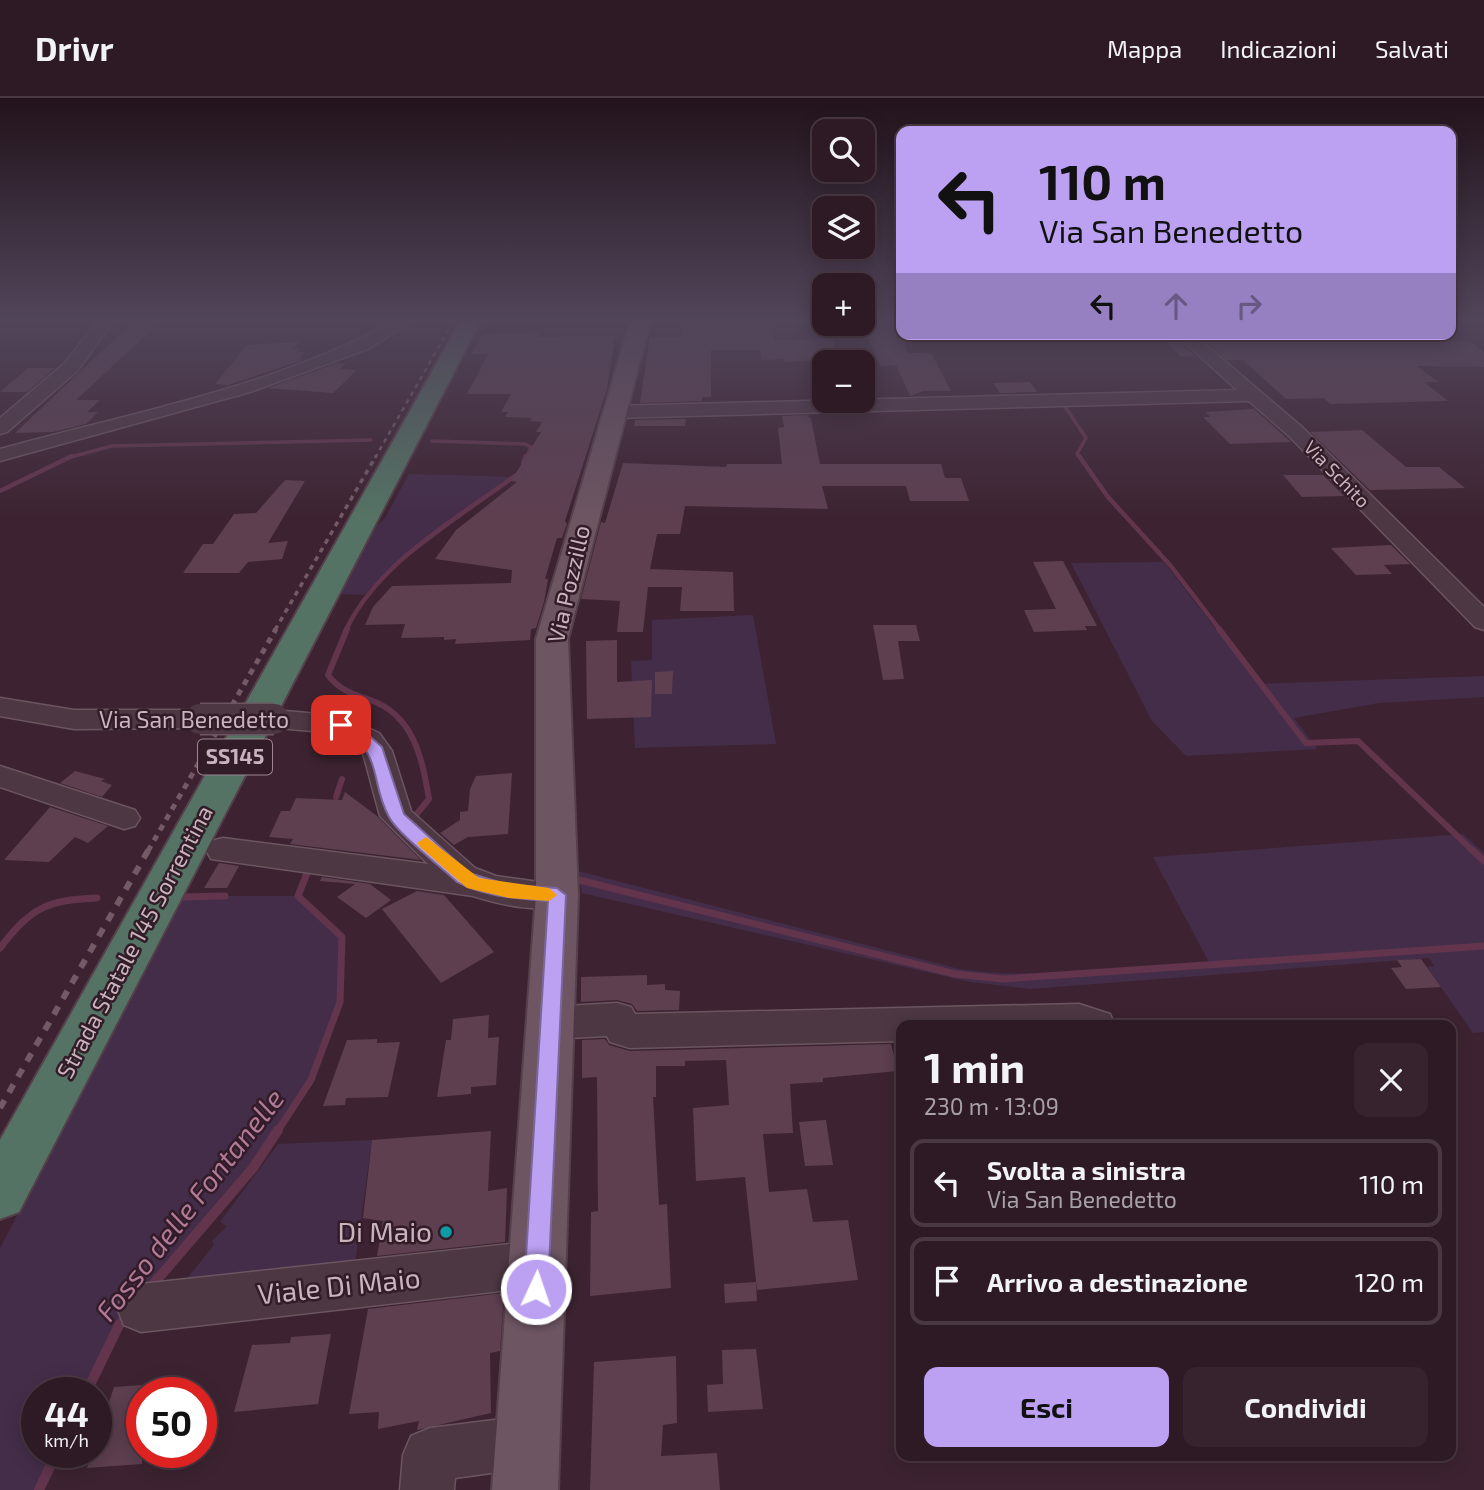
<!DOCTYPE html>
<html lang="it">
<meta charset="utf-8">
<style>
body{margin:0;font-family:"Exo 2",sans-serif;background:#36232d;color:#f1f3f6;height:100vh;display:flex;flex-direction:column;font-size:26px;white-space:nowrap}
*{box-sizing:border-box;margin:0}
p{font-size:23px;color:#a7a1a7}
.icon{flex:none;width:38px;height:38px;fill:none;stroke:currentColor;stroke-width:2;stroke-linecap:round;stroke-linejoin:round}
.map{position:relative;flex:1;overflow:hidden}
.drawer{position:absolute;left:896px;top:922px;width:560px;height:441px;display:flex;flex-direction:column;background:#2e1a25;border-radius:14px;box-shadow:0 4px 18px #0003,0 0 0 2px #493842}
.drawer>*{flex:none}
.guide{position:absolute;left:896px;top:28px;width:560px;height:214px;border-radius:14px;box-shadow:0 4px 18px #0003,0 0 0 2px #493842;background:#bca0f2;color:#111;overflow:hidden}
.buttons{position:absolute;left:812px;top:21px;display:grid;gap:14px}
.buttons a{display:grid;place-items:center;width:63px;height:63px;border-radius:14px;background:#2e1a25;box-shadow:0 4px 18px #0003,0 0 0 2px #493842;font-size:35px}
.speed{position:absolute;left:21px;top:1279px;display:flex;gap:14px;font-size:35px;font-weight:700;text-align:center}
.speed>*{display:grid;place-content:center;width:91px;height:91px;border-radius:50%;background:#2e1a25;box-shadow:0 4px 18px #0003,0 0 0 2px #493842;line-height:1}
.speed small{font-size:18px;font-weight:400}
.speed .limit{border:10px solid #d22;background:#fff;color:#111}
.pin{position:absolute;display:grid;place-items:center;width:60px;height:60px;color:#fff;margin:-30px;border-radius:14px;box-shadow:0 4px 10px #0006}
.me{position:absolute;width:77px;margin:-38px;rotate:3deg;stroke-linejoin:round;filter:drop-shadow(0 0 5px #0008)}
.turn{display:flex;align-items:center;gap:24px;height:147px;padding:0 28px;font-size:32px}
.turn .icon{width:91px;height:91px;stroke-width:2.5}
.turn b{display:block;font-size:49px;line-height:60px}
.lanes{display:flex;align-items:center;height:66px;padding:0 28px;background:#0003;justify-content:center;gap:35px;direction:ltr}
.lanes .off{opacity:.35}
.round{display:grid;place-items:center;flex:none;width:74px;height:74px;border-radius:14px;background:#36232d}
.summary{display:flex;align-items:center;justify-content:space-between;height:119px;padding:0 28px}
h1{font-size:42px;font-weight:700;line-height:52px}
.button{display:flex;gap:14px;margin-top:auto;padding:14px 28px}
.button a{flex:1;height:80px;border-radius:14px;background:#bca0f2;color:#111;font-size:28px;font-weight:700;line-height:80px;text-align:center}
.button a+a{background:#36232d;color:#f1f3f6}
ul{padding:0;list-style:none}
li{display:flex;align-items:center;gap:21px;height:88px;margin:0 14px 10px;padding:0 14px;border:4px solid #493842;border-radius:14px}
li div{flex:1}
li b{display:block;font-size:26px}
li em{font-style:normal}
header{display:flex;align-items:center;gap:42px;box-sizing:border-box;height:98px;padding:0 35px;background:#2e1a25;border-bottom:2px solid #493842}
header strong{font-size:33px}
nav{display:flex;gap:38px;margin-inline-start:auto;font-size:24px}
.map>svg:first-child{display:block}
.green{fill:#442d49}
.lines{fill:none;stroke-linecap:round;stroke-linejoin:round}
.stream-far4{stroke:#62354d;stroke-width:3.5}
.stream-far3{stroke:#62354d;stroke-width:4.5}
.stream-far2{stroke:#62354d;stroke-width:6}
.stream-far1{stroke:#62354d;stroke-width:7}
.stream{stroke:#62354d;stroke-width:10}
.building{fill:#5d3f50}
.minor-casing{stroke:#6b5560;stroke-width:3}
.major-casing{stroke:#56404c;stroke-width:4}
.highway-casing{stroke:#553f4a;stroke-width:4}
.minor{fill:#4d3743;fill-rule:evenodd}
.major{fill:#6d5562;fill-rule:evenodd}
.highway{fill:#547364;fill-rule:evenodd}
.rail-far3{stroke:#745967;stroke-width:2.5;stroke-dasharray:4.5 4.5;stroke-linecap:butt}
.rail-far2{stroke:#745967;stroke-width:3.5;stroke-dasharray:5 5;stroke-linecap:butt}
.rail-far1{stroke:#745967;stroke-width:5;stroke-dasharray:6 6;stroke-linecap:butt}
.rail{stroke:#745967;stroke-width:6;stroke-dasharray:9 9;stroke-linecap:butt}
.minor-bridge-casing{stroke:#6b5560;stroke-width:33;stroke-linecap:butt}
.minor-bridge{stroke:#4d3743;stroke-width:30}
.route{fill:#bca0f2;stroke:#7a689d;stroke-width:2}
.slow{fill:#f59e0b}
.culture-dot{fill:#0f9aa8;stroke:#321c28;stroke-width:2.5}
.labels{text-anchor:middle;stroke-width:5;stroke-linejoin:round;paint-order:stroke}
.far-street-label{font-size:19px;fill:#c9b3bd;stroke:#321c28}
.shield{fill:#321c28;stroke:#9c8690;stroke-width:2}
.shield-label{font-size:21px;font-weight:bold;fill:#c9b3bd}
.street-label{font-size:23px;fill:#c9b3bd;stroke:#321c28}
.near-water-label{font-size:28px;font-style:italic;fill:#b17a98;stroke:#321c28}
.near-poi-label{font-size:28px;fill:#c9b3bd;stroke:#321c28;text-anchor:end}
.near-street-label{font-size:28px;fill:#c9b3bd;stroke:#321c28}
</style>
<header>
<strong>Drivr</strong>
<nav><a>Mappa</a><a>Indicazioni</a><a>Salvati</a></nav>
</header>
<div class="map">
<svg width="1484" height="1392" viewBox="0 0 1484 1392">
<rect width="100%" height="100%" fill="#3d2331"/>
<g class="green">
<polygon points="409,376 515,379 382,478 364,497 339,496 367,437 385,420"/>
<polygon points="1164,464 1258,586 1484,578 1484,599 1379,605 1294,620 1317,651 1186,658 1152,623 1071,465"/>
<polygon points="753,517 776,646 635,650 631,563 652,562 652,522"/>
<path d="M1463,736l21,19v179l-11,1 -46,-66 7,-1 -5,-8 -399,31 -60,-7 -388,-89 -4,-22 381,98c82,12 169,-2 250,-7l-56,-105z"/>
<polygon points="185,798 298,798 342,839 340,904 311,982 253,1070 119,1227 86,1295 37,1295 37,1354 57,1355 39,1392 0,1392 0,1150"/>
<polygon points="372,1042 353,1179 176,1194 214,1147 212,1143 227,1128 220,1124 278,1046"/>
</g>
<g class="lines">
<g class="stream-far4">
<polyline points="1062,304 1086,340 1077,356 1080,360"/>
<polyline points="432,343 525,346 531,349 526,360"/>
<polyline points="67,360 112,348 371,342"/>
</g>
<g class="stream-far3">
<polyline points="1079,358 1108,399 1170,467 1220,532"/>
<polyline points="523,365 526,358"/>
<polyline points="0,393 72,358"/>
<path d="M346,532c32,-68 111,-111 170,-155"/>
</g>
<g class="stream-far2">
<path d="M347,531l-19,46c11,15 25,19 42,25 44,15 52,58 59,99l-14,17"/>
<polyline points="1219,531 1306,645 1358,643 1473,753"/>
<polyline points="336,699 342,681"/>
</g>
<g class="stream-far1">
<polyline points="1471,751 1484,763"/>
<polyline points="575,781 955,876 1003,881 1484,848"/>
<polyline points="181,799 225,798"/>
<path d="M0,850c31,-40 46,-48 97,-50"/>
<polyline points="277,1034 311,982 340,904 342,839 298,798 309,770"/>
</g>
<g class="stream">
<polyline points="150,1190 253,1070 278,1032"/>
<polyline points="86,1295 119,1227 128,1217"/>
<polyline points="39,1392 57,1354"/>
</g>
</g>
<g class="building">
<polygon points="133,224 160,224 76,302 100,302 87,314 98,314 86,326 53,334 15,335"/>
<polygon points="684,224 757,227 757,224 770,224 774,242 832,241 839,261 785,264 784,261 761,262 760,252 711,252 711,299 702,299 702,303 640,305 650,239 682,239"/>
<polygon points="876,225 897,225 908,255 931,255 951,293 923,293 910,298 896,267 880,268 864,230 878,230"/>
<polygon points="540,234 538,239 615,238 607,291 565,423 567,426 562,440 557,440 545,481 548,481 544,504 536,530 531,531 530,542 455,546 456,541 444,542 444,539 401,540 405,526 365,527 373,509 392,488 511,485 512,472 435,461 456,432 517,384 511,383 541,334 536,334 542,324 530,323 532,320 505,319 508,314 501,314 511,296 467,296 488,256 471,256 483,236"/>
<polygon points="1168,236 1172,236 1195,258 1180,258 1165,243 1174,242"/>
<polygon points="1197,236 1404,236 1415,243 1469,243 1484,254 1484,269 1416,268 1439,284 1424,284 1448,303 1330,306 1324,300 1286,301 1243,262 1227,262"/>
<polygon points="299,244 294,251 299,251 296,254 305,254 299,261 303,262 228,287 215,286 247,247"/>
<polygon points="337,265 346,266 340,271 357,272 333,295 268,290"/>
<polygon points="28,270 55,270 27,294 0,294"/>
<polygon points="1030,284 1037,294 1000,295 993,285"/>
<polygon points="1254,311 1291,344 1230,346 1203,319 1210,319 1206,314"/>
<polygon points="807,317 811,321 820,366 941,366 945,380 961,380 969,403 910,403 906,388 822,388 828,411 685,408 680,436 657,436 650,471 733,474 734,513 680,513 682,489 648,489 643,534 617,534 620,503 581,501 601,424 605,425 623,365 726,369 727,366 782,366 778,330 784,329 782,318"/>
<polygon points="686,321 685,328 634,328 635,322"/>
<polygon points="1362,332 1406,369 1439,369 1465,390 1370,392 1310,334"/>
<polygon points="1283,377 1323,377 1344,398 1302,399"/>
<polygon points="285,382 305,383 268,445 288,443 282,461 248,464 239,475 183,475 203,446 213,446 234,416 256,415"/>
<polygon points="1391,447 1410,466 1384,467 1392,476 1356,477 1331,450"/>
<polygon points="1063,463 1097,528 1085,528 1087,532 1034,534 1024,512 1056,511 1033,464"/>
<polygon points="873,527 916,527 920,543 898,543 904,581 883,582"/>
<polygon points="617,542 617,584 652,582 651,619 587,621 586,543"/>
<polygon points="673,573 672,596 655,596 655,574"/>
<polygon points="75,673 105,681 101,683 112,687 102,699 60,685"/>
<polygon points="512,675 508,736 468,739 454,747 440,735 460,722 460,714 468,713 470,691 476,678"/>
<polygon points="345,694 377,718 421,762 290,746 293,741 269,739 281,713 290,713 296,700 342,702"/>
<polygon points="50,709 108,728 88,745 75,739 49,764 4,762"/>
<polygon points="219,765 239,768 227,790 204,790"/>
<polygon points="322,779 370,786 391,802 366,820 337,799 355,786 320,783"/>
<polygon points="417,793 444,797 494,854 441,885 382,811"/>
<polygon points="1421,861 1441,889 1406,891 1391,870 1402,869 1397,862"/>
<polygon points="647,877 647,887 665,886 665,892 680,893 679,912 637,913 632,906 617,902 581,904 581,879"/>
<polygon points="489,917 488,940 499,939 496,987 471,989 471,996 437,999 446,942 451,942 453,921"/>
<polygon points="377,941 377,945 400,944 388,999 346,1000 345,1007 323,1008 347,942"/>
<polygon points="605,941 609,947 630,953 891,946 898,973 823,980 823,984 790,986 793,1035 763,1036 769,1094 807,1091 813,1124 848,1122 858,1182 757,1192 745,1079 696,1083 693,1010 729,1007 726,962 685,963 685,968 656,968 656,999 653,999 659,1107 667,1106 671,1190 590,1198 591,1114 598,1113 597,979 582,980 582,942"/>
<polygon points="826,1022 833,1067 805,1068 799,1024"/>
<polygon points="491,1033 488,1093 507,1090 505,1144 377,1158 383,1123 363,1120 372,1042"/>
<polygon points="756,1184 757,1203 725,1205 724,1186"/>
<polygon points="504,1195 500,1253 490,1255 491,1315 417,1332 419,1323 378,1331 379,1314 349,1316 368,1211"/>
<polygon points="331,1236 318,1306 234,1314 252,1247 290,1245 291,1239"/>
<polygon points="756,1251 763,1311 708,1314 707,1287 723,1286 722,1252"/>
<polygon points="676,1258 677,1325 663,1327 661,1358 717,1355 720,1392 590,1392 594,1264"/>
<polygon points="142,1287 142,1366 87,1370 92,1354 96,1354 96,1343 114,1289"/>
</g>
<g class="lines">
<defs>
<g id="minor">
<polygon points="97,224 113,224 77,273 7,334 0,336 0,320 65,265"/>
<path d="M391,224h20l-43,27 -118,43 -250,69v-12c130,-36 272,-61 391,-127z"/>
<polygon points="1175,236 1193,236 1303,330 1484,509 1484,532 1475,529 1289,338 1249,303 612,320 603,314 612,308 1237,292"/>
<polygon points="0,600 74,612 200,612 210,615 215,621 210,627 200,630 74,631 0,618"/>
<path d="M274,612l67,6 38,17 13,18 19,60 64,57 21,8 73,10 5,9 -5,9c-30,10 -67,1 -96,-8l-262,-37 -5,-9 5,-9 12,-3 205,26 -48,-48 -17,-63c-24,-29 -67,-19 -99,-28l-5,-6 5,-6z"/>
<polygon points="0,668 135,712 140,720 135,728 124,731 0,689"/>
<polygon points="617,905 631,909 635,916 1079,906 1110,916 1115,928 901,928 901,943 630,950 610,944 607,938 549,941 535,937 529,925 535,913 549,909"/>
<polygon points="537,1143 554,1149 560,1166 554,1183 537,1189 141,1234 124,1227 117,1210 124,1193 141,1186"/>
<polygon points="527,1318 546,1325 553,1344 546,1363 527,1370 455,1380 454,1392 400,1392 403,1357 411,1338 430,1330"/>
</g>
<polygon id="major" points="630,224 650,224 568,541 578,797 558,1392 492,1392 536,797 536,541"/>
<polygon id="highway" points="460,224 480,224 19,1114 0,1121 0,1042"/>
</defs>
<use href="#minor" class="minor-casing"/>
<use href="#major" class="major-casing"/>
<use href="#highway" class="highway-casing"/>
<use href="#minor" class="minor"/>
<use href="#major" class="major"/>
<use href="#highway" class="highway"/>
<polyline class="rail-far3" points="375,360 453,224"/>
<polyline class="rail-far2" points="275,532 376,358"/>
<polyline class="rail-far1" points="148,753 276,531"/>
<polyline class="rail" points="0,1010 149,751"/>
<defs>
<polyline id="minor-bridge" points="200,621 274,621"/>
</defs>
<use href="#minor-bridge" class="minor-bridge-casing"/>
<use href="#minor-bridge" class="minor-bridge"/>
</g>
<linearGradient id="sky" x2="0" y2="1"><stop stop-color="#22131b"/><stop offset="0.53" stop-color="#51455a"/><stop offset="1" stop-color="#51455a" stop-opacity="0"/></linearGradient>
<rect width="1484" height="419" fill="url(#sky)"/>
<path class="route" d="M341,622l20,8 21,19 22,67 65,59 40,12 48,3 9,7 -18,394 -4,9 -8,3 -9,-3 -3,-9 24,-388c-31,-3 -64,-4 -91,-19 -16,-15 -59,-48 -68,-65 -21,-38 -3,-66 -53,-89v-7z"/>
<polygon class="slow" points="426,739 479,780 549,790 557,797 549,803 509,800 467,790 420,749 417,745"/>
<circle class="culture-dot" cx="446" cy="1134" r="7"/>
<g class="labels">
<g class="far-street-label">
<text transform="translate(1337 376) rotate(46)" y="7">Via Schito</text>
</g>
<rect class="shield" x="198" y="641.5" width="74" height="35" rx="5"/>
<g class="shield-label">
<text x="235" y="666">SS145</text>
</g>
<g class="street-label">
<text transform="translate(569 486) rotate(-77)" y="8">Via Pozzillo</text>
<text x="194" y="630">Via San Benedetto</text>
<text transform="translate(135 844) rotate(-62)" y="8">Strada Statale 145 Sorrentina</text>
</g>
<g class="near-water-label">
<text transform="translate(190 1107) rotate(-52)" y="10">Fosso delle Fontanelle</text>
</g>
<g class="near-poi-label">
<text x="432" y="1144">Di Maio</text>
</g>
<g class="near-street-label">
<text transform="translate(339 1188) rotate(-6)" y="10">Viale Di Maio</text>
</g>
</g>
</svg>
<div class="buttons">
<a><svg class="icon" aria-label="search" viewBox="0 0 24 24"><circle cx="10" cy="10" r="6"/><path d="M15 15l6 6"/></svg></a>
<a><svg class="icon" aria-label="layers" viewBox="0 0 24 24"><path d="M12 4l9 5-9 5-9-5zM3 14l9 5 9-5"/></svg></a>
<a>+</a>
<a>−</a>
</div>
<div class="speed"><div>44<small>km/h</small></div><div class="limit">50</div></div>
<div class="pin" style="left:341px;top:627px;background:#d93025"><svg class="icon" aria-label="arrive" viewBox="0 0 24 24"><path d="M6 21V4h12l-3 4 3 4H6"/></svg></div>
<svg class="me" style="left:536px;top:1191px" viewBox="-20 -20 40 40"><circle r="17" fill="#bca0f2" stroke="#fff" stroke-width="3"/><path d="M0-11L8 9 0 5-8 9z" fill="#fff"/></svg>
<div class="guide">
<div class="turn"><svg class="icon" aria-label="left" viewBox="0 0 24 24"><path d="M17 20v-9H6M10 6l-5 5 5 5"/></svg><div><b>110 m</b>Via San Benedetto</div></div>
<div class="lanes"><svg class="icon" aria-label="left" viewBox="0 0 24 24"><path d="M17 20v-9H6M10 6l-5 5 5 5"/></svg><svg class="icon off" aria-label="ahead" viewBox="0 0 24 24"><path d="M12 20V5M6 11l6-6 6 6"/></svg><svg class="icon off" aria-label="right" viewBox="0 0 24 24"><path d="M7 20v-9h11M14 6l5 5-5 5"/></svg></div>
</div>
<section class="drawer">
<div class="summary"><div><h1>1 min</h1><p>230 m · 13:09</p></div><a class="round"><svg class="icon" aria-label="close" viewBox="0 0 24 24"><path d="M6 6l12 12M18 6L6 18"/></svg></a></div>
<ul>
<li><svg class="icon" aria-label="left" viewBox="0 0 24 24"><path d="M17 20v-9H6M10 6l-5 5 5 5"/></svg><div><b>Svolta a sinistra</b><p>Via San Benedetto</p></div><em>110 m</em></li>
<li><svg class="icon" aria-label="arrive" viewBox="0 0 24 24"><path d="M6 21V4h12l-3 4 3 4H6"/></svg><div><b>Arrivo a destinazione</b></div><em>120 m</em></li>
</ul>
<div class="button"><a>Esci</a><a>Condividi</a></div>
</section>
</div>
